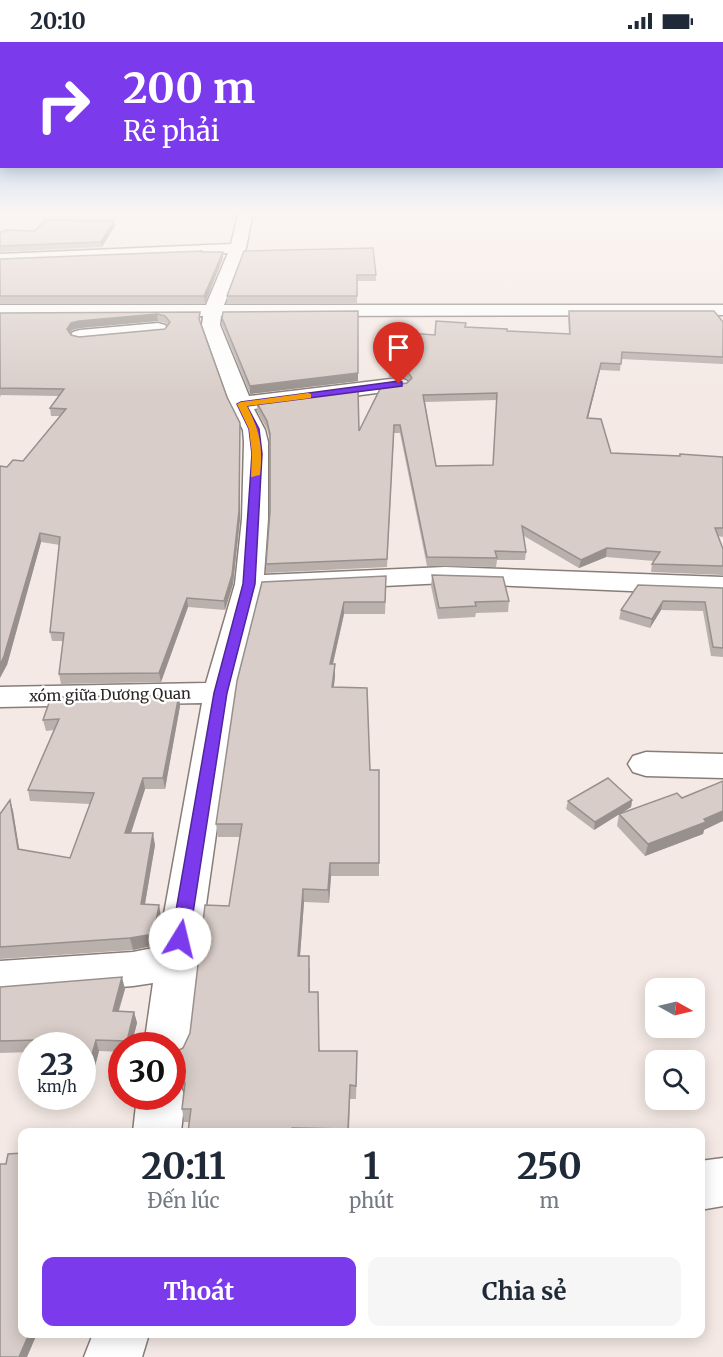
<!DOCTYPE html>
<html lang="vi">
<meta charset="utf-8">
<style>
body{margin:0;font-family:Merriweather,serif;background:#f6f6f7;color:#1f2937;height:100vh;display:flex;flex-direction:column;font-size:22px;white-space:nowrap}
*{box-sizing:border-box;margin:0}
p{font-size:20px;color:#747a83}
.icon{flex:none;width:33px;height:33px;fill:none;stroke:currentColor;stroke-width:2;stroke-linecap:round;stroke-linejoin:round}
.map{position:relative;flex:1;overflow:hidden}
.details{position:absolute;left:18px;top:1086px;width:687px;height:210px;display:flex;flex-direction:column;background:#fff;border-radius:12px;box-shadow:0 3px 15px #0003}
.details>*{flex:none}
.top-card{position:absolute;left:0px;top:0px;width:723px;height:126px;box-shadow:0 3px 15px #0003;background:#7c3aed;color:#fff;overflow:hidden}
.needle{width:39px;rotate:98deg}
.tools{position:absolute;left:645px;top:936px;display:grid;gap:12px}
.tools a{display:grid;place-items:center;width:60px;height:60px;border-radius:12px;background:#fff;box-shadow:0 3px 15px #0003;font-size:30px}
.speed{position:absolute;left:18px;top:990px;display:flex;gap:12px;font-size:30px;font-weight:700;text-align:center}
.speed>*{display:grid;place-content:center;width:78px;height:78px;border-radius:50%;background:#fff;box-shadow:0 3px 15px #0003;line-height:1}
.speed small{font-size:15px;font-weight:400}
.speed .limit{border:9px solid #d22;background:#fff;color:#111}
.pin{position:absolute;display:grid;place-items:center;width:51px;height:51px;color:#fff;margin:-62px -26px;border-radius:50% 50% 50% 0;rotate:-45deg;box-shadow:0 0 6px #0007}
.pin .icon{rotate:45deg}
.me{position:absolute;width:66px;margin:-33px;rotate:9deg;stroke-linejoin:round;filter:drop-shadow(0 0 4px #0008)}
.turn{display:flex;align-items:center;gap:21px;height:126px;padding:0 24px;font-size:27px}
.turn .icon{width:78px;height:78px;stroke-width:2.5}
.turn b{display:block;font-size:42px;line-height:51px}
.eta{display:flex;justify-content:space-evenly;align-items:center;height:102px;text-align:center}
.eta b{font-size:36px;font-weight:700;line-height:42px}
.action{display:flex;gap:12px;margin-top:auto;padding:12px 24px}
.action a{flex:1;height:69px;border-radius:12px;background:#7c3aed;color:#fff;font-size:24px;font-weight:700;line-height:69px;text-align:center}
.action a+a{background:#f6f6f7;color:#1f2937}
.status{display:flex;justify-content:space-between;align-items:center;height:42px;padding:0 30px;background:#fff;direction:ltr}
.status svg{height:16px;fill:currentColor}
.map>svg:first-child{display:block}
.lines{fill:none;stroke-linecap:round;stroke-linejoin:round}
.minor-casing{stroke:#877d79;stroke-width:3}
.minor{fill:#fff;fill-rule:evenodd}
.wall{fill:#bab0ac;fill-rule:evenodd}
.shaded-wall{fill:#97908c}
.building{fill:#d8cdc8;stroke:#97908c;stroke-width:1.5;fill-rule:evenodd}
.route{fill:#7c3aed;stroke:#51269a;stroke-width:1.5}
.slow{fill:#f59e0b}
.labels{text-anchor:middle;stroke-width:5;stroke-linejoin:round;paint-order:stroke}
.street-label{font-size:15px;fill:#292524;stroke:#fff}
</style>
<div class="status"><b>20:10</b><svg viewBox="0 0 49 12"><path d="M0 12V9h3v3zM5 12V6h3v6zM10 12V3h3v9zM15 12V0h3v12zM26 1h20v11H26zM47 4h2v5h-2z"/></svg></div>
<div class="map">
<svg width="723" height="1315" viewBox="0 0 723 1315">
<rect width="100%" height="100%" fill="#f4e9e4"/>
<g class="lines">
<defs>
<g id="minor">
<polygon points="239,170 253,170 246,206 224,263 723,263 723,273 221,274 220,283 249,354 399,336 406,338 410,342 406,346 399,348 254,367 265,388 268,400 268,477 264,533 445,525 723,535 723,553 445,541 261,550 236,651 198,919 190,1004 183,1018 172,1022 172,1004 144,1004 153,941 133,944 0,955 0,919 133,910 158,905 202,661 0,665 0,645 206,641 235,542 242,477 244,400 243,388 230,362 202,283 203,274 0,275 0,263 206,263 228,211 0,222 0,212 231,202"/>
<polygon points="158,281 165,283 168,287 165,291 80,300 73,298 70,294 73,290 80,288"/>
<polygon points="646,710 723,712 723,736 646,734 633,730 628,722 633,714"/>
<polygon points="172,1037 178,1039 185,1054 181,1090 133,1090 137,1054 172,1054"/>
<polygon points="723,1116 723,1164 700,1168 700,1119"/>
<polygon points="93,1292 149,1292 142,1315 84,1315"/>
</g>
</defs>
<use href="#minor" class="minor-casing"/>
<use href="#minor" class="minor"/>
</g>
<g class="wall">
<polygon points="115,184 102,205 0,210 0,190"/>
<polygon points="244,209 376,233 376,239 357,239 357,261 227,261 227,254"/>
<polygon points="223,210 223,216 205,261 0,261 0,217"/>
<path d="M569,269l154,11v42l-102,-5 -1,12 -20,-1 -12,48 23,35 68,3 1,-2 43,3v80l-5,-1 5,13v26l-72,-3 1,-8 2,-3 -48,-4 -27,11 -55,-32 2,16 -1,8h-28l-1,7 -69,-1 -27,-133h-6l-7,134 -121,6v-9l4,-53v-71l-3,-11 -10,-18v-8l102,28 50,-50 -2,-3 -18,-1v-7l46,-35 31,-8 41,4 62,3 -1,-16zM497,358l-4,65 -57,1 -11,-64z"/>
<path d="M200,270v10l27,75 13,26v96l-7,65 -8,26 -37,-3 -27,75 -100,2 -2,-10 4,-33h-11l-2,-9 10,-87 -19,-3 -34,123v-198l16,-6 37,-45h-9l-1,-8 9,-12 -58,-1 -1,2v-84zM158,279l8,2 1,2 -2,4 -86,8 -8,-2 -1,-2 2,-3 8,-2z"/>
<polygon points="222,276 358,339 250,352 222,283"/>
<polygon points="432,533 509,559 508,570 476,571 475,575 438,577 431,544"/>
<polygon points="262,540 386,546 385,572 344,572 333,622 335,622 335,634 334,645 370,728 379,728 379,834 331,834 329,861 304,860 300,914 310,927 310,950 320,1009 357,1009 356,1057 350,1057 349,1090 188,1090 189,1080 184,1080 182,1067 184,1048 180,1038 178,1025 183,1006 190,991 229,864 240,795 218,795 216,782"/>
<polygon points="723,546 723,615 711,614 703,569 661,568 650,586 619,577 621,568"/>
<polygon points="179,653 180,664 165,747 145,747 131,791 155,803 145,862 161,874 156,903 133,908 0,917 0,772 10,758 13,769 19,807 70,816 90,762 30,759 28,748 54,688 46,689 43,678"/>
<polygon points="632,758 631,765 622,771 704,788 703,792 645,814 617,784 619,772 594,788 566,767 568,759"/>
<polygon points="0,945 125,947 119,969 134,970 137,981 131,1004 122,1004 122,1010 99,1009 91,1039 82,1038 82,1004 32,1004 32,1010 0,1011"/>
</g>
<g class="shaded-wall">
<polygon points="114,179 115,184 102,205 101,200"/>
<polygon points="223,210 223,216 205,261 204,254"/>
<polygon points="157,272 158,279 80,286 72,288 68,294 67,287 71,281 79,279"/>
<polygon points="601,321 600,328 586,384 587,376"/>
<polygon points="358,331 358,339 250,352 250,344"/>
<polygon points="240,381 240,477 233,542 225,568 224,559"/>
<polygon points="40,491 41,500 7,623 0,636 0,623"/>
<polygon points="607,506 606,515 579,526 581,518"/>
<polygon points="187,556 188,565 161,640 159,631"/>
<polygon points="663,559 661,568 650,586 652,577"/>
<polygon points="344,560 344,572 330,634 330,622"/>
<polygon points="335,622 335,634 332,657 332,645"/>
<polygon points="179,653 180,664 165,747 163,736"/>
<polygon points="143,736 145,747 127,803 125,791"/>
<polygon points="10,758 13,769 21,818 18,807"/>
<polygon points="632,758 631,765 594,788 595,780"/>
<polygon points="723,769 723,779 704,788 703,792 645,814 648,802"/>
<polygon points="153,791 155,803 143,873 141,862"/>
<polygon points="330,821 331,834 329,861 328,848"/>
<polygon points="303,847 304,860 299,927 298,914"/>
<polygon points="159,863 161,874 156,903 133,908 130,896"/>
<polygon points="122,935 125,947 115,980 113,969"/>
<polygon points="134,970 137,981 131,1004 128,1004 127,999"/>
<polygon points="96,998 99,1009 91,1039 88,1027"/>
<polygon points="29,1292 37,1292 27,1315 19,1315"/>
</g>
<g class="building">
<polygon points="45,178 114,179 101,200 0,204 0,190 3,190 5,188 35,189"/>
<polygon points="373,206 376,233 357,233 357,254 227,254 244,209"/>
<polygon points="202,209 202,210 223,210 204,254 0,254 0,217"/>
<polygon points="358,269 358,331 250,344 222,276 223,270"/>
<path d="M569,269h145l9,11v35l-101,-5 -1,12 -20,-1 -14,55 14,1 10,34 69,3v-2l43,3v71h-8l8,21v17l-71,-2 8,-12 -53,-4 -26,12 -59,-34 4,26 -31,-1 2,7 -70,-1 -27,-132h-6l-7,134 -121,5 4,-53v-77l-3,-13 -10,-18 101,-13 1,41 22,-44 26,-4 5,-5 -5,-7 -18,-1 19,-37 27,2 1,-14 30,2 -1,4 42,2v2l63,3zM497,351l-4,72 -57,1 -13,-71z"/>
<path d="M200,270l-1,7 28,78 13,26 -1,88 -7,64 -8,26 -37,-3 -28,75 -100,1 5,-41 -14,-1 10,-95 -20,-4 -36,123 -4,9v-199l7,1 6,-7 10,1 43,-52 -16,-1 14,-19 -64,-1v-75zM157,272l8,2 5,6 -5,7 -86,8 -8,-2 -4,-6 4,-6 8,-2z"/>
<polygon points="432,533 503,535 509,559 475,560 476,564 439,566"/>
<polygon points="386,534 385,560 344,560 330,622 335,622 332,645 367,646 370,728 379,728 379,821 330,821 328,848 303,847 298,914 309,914 309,950 318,950 319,1009 357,1009 356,1044 350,1043 348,1087 292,1086 291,1090 188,1090 191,1067 182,1067 185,1041 178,1025 179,1008 183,1006 190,991 205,863 229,864 242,782 216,782 237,639 262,540"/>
<polygon points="638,543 723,546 723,606 713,605 705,560 663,559 652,577 621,568"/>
<polygon points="179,653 163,736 143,736 125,791 153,791 141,862 159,863 154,892 130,896 0,905 0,772 10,758 18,807 70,816 94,751 28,748 59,677 43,678 51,655"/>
<polygon points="608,736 632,758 595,780 568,759"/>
<polygon points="723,739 723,769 704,777 706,780 648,802 619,772 677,751 682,756"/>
<polygon points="122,935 113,969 134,970 127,999 96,998 88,1027 82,1027 82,1004 36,1004 38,998 0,999 0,945"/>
<polygon points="22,1111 22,1292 29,1292 19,1315 0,1315 0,1122 6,1122 8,1112"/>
</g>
<linearGradient id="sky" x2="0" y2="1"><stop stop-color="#85b9eb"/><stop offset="0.48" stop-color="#faf5f3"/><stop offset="1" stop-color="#faf5f3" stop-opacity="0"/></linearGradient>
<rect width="723" height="354" fill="url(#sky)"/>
<polygon class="route" points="399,339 402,340 402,344 247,364 259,387 262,412 255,542 227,651 189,897 186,902 180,904 174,902 171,897 214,651 243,542 252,412 249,387 237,362 241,360"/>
<path class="slow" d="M308,351l3,1v4l-64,8c13,26 16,40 13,69l-9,2 1,-23 -3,-25 -12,-25 4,-2z"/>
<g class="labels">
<g class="street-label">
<text transform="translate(110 653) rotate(-1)" y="5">xóm giữa Dương Quan</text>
</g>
</g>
</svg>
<div class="tools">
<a><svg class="needle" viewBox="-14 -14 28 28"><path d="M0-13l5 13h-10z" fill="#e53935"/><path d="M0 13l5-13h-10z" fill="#747a83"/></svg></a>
<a><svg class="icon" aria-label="search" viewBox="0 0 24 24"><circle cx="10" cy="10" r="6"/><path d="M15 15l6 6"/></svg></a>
</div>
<div class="speed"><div>23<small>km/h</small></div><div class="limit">30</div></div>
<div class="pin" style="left:399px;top:342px;background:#d93025"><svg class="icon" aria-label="arrive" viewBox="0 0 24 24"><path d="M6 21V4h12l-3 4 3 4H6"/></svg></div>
<svg class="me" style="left:180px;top:897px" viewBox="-20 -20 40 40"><circle r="19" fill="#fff"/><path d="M0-13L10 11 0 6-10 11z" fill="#7c3aed"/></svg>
<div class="top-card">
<div class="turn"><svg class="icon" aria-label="right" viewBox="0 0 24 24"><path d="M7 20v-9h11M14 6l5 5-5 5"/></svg><div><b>200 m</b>Rẽ phải</div></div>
</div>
<section class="details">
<div class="eta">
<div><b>20:11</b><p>Đến lúc</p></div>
<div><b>1</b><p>phút</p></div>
<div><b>250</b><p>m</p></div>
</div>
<div class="action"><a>Thoát</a><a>Chia sẻ</a></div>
</section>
</div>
